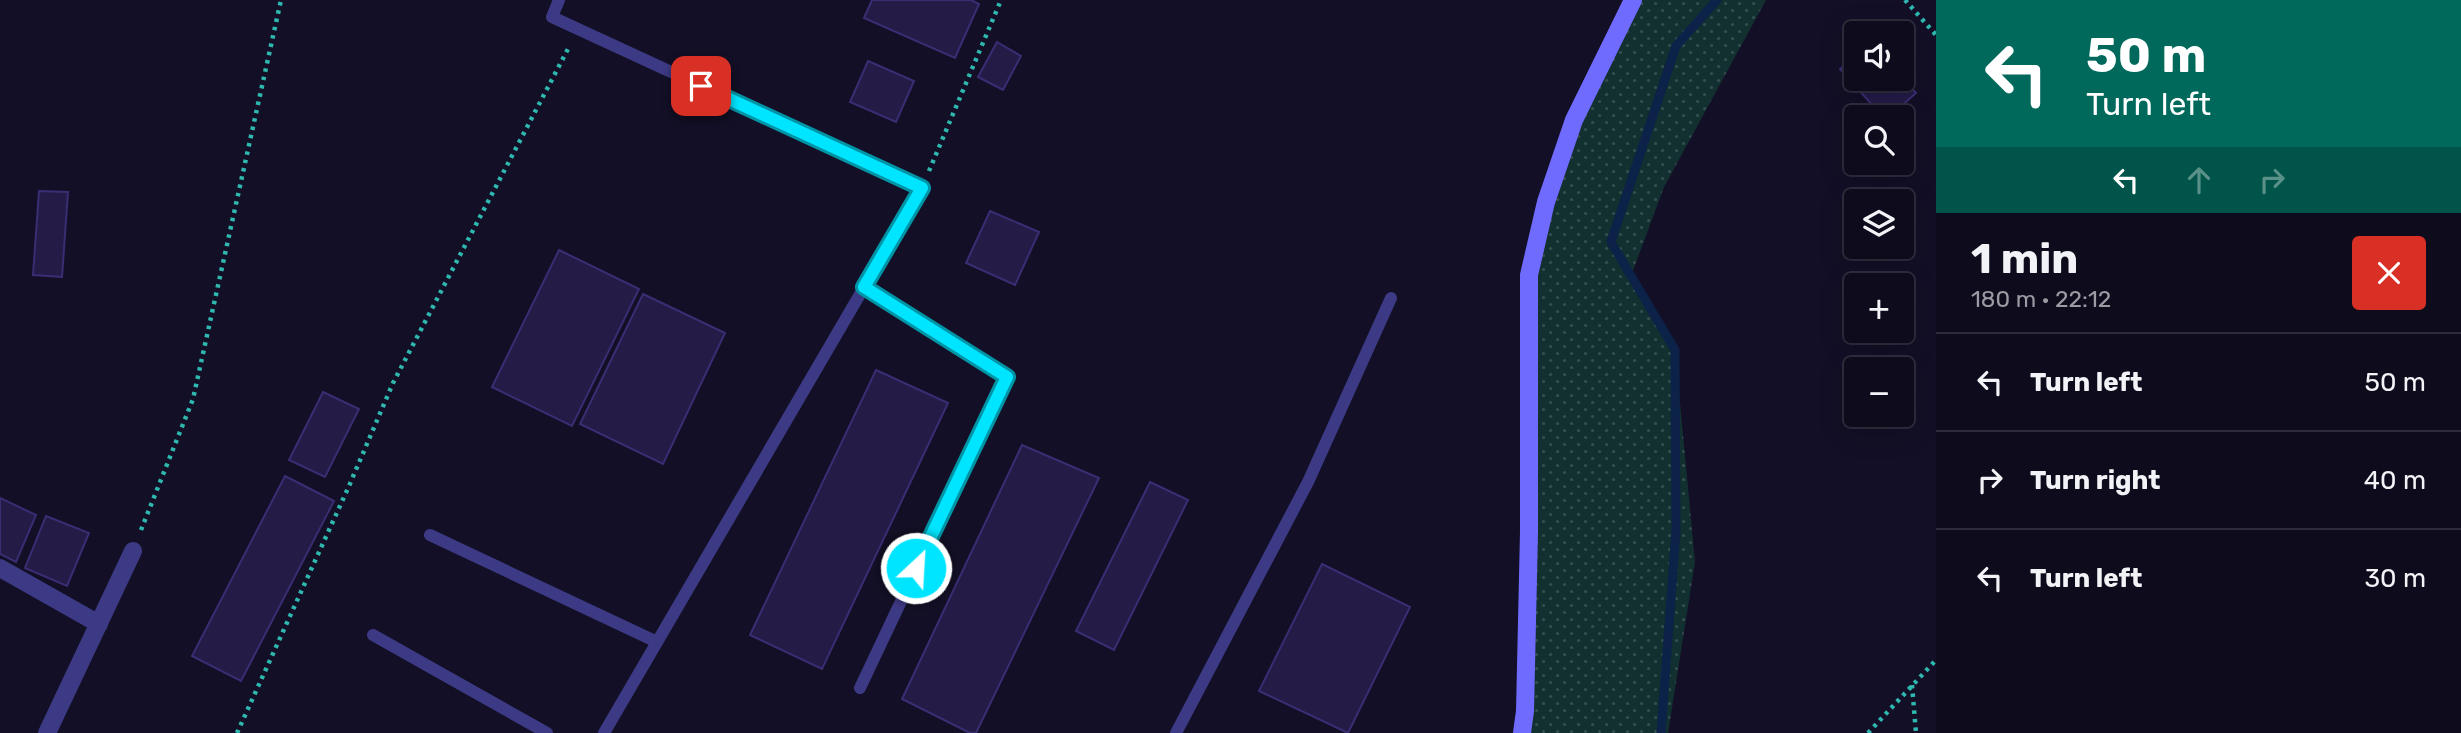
<!DOCTYPE html>
<meta charset="utf-8">
<style>
body{margin:0;font-family:Rubik,sans-serif;background:#1c1929;color:#f1f3f6;height:100vh;display:flex;flex-direction:column;font-size:26px;white-space:nowrap}
*{box-sizing:border-box;margin:0}
p{font-size:23px;color:#9b9ba3}
.icon{flex:none;width:38px;height:38px;fill:none;stroke:currentColor;stroke-width:2;stroke-linecap:round;stroke-linejoin:round}
.map{position:relative;flex:1;overflow:hidden}
.panel{display:flex;flex-direction:column;background:#0e0b1c;width:525px}
.panel>*{flex:none}
.top-card{background:#00695c;color:#fff;overflow:hidden}
.buttons{position:absolute;left:1844px;top:21px;display:grid;gap:14px}
.buttons a{display:grid;place-items:center;width:70px;height:70px;border-radius:7px;background:#0e0b1c;box-shadow:0 7px 28px #0002,0 0 0 2px #2e2b3b;font-size:35px}
.pin{position:absolute;display:grid;place-items:center;width:60px;height:60px;color:#fff;margin:-30px;border-radius:14px;box-shadow:0 4px 10px #0006}
.me{position:absolute;width:77px;margin:-38px;rotate:25deg;stroke-linejoin:round;filter:drop-shadow(0 0 5px #0008)}
.turn{display:flex;align-items:center;gap:24px;height:147px;padding:0 35px;font-size:32px}
.turn .icon{width:91px;height:91px;stroke-width:2.5}
.turn b{display:block;font-size:49px;line-height:60px}
.lanes{display:flex;align-items:center;height:66px;padding:0 35px;background:#0003;justify-content:center;gap:35px;direction:ltr}
.lanes .off{opacity:.35}
.round{display:grid;place-items:center;flex:none;width:74px;height:74px;border-radius:7px;background:#1c1929}
.summary{display:flex;align-items:center;justify-content:space-between;height:119px;padding:0 35px}
h1{font-size:42px;font-weight:700;line-height:52px}
ul{padding:0;list-style:none}
li{display:flex;align-items:center;gap:21px;height:98px;padding:0 35px;border-top:2px solid #2e2b3b}
li div{flex:1}
li b{display:block;font-size:26px}
li em{font-style:normal}
main{display:flex;flex:1;min-height:0}
.map>svg:first-child{display:block}
.grass{fill:url(#grass-dots)}
.lines{fill:none;stroke-linecap:round;stroke-linejoin:round}
.stream{stroke:#0c2248;stroke-width:9}
.building{fill:#241b47;stroke:#3b2d73;stroke-width:2}
.path{stroke:#2fb8b0;stroke-width:4.5;stroke-dasharray:3.5 5;stroke-linecap:butt}
.lane{stroke:#3d3a85;stroke-width:12}
.street{stroke:#3d3a85;stroke-width:18}
.secondary{stroke:#6f6bff;stroke-width:18}
.route-casing{stroke:#0095a6;stroke-width:18}
.route{stroke:#00e5ff;stroke-width:12}
</style>
<main>
<div class="map">
<svg width="1936" height="733" viewBox="0 0 1936 733">
<defs>
<pattern id="grass-dots" width="8" height="8" patternUnits="userSpaceOnUse" patternTransform="scale(1.75)"><rect width="8" height="8" fill="#12302f"/><path d="M2 2h.1M6 6h.1" fill="none" stroke="#344d4e" stroke-width="1.8" stroke-linecap="round"/></pattern>
</defs>
<rect width="100%" height="100%" fill="#130f26"/>
<polygon class="grass" points="1633,0 1766,0 1664,187 1631,276 1675,350 1695,562 1668,733 1522,733 1529,275 1546,202"/>
<g class="lines">
<polyline class="stream" points="1661,733 1676,531 1675,350 1611,242 1676,46 1717,0"/>
</g>
<g class="building">
<polygon points="872,0 971,0 979,4 955,58 864,18"/>
<polygon points="997,42 1021,56 1003,90 978,77"/>
<polygon points="1857,53 1857,79 1902,78 1916,93 1889,117 1883,117 1840,69"/>
<polygon points="868,61 914,81 896,122 850,102"/>
<polygon points="39,191 68,192 62,277 33,275"/>
<polygon points="990,211 1039,232 1015,285 966,263"/>
<polygon points="559,250 639,289 572,426 492,387"/>
<polygon points="643,294 725,333 663,464 580,424"/>
<polygon points="876,370 948,403 822,669 750,635"/>
<polygon points="323,392 359,409 325,477 289,460"/>
<polygon points="1022,445 1099,478 976,733 970,733 902,699"/>
<polygon points="285,476 334,501 241,681 192,656"/>
<polygon points="1150,482 1188,500 1114,650 1076,631"/>
<polygon points="0,498 36,515 16,562 0,554"/>
<polygon points="46,516 89,533 67,586 25,568"/>
<polygon points="1322,564 1410,607 1348,733 1259,691"/>
</g>
<g class="lines">
<g class="path">
<polyline points="1905,0 1936,35"/>
<polyline points="929,171 1001,0"/>
<polyline points="141,530 193,399 281,0"/>
<polyline points="1912,685 1916,733"/>
<polyline points="237,733 349,486 393,383 569,47"/>
<polyline points="1868,733 1936,660"/>
</g>
<g class="lane">
<polyline points="559,0 552,17 922,188 604,733"/>
<polyline points="430,535 657,642"/>
<polyline points="373,635 547,733"/>
<polyline points="860,688 1007,377 864,287"/>
<polyline points="1176,733 1308,482 1391,298"/>
</g>
<g class="street">
<polyline points="0,568 99,624"/>
<polyline points="47,733 133,551"/>
</g>
<polyline class="secondary" points="1522,733 1525,711 1529,532 1529,275 1546,202 1574,120 1633,0"/>
</g>
<g class="lines">
<defs>
<polyline id="route" points="701,86 922,188 864,287 1007,377 916,568"/>
</defs>
<use href="#route" class="route-casing"/>
<use href="#route" class="route"/>
</g>
</svg>
<div class="buttons">
<a><svg class="icon" aria-label="sound" viewBox="0 0 24 24"><path d="M4 9h4l5-4v14l-5-4H4zM17 9q2 3 0 6"/></svg></a>
<a><svg class="icon" aria-label="search" viewBox="0 0 24 24"><circle cx="10" cy="10" r="6"/><path d="M15 15l6 6"/></svg></a>
<a><svg class="icon" aria-label="layers" viewBox="0 0 24 24"><path d="M12 4l9 5-9 5-9-5zM3 14l9 5 9-5"/></svg></a>
<a>+</a>
<a>−</a>
</div>
<div class="pin" style="left:701px;top:86px;background:#d93025"><svg class="icon" aria-label="arrive" viewBox="0 0 24 24"><path d="M6 21V4h12l-3 4 3 4H6"/></svg></div>
<svg class="me" style="left:916px;top:568px" viewBox="-20 -20 40 40"><circle r="17" fill="#00e5ff" stroke="#fff" stroke-width="3"/><path d="M0-11L8 9 0 5-8 9z" fill="#fff"/></svg>
</div>
<section class="panel">
<div class="top-card">
<div class="turn"><svg class="icon" aria-label="left" viewBox="0 0 24 24"><path d="M17 20v-9H6M10 6l-5 5 5 5"/></svg><div><b>50 m</b>Turn left</div></div>
<div class="lanes"><svg class="icon" aria-label="left" viewBox="0 0 24 24"><path d="M17 20v-9H6M10 6l-5 5 5 5"/></svg><svg class="icon off" aria-label="ahead" viewBox="0 0 24 24"><path d="M12 20V5M6 11l6-6 6 6"/></svg><svg class="icon off" aria-label="right" viewBox="0 0 24 24"><path d="M7 20v-9h11M14 6l5 5-5 5"/></svg></div>
</div>
<div class="summary"><div><h1>1 min</h1><p>180 m · 22:12</p></div><a class="round" style="background:#d93025;color:#fff"><svg class="icon" aria-label="close" viewBox="0 0 24 24"><path d="M6 6l12 12M18 6L6 18"/></svg></a></div>
<ul>
<li><svg class="icon" aria-label="left" viewBox="0 0 24 24"><path d="M17 20v-9H6M10 6l-5 5 5 5"/></svg><div><b>Turn left</b></div><em>50 m</em></li>
<li><svg class="icon" aria-label="right" viewBox="0 0 24 24"><path d="M7 20v-9h11M14 6l5 5-5 5"/></svg><div><b>Turn right</b></div><em>40 m</em></li>
<li><svg class="icon" aria-label="left" viewBox="0 0 24 24"><path d="M17 20v-9H6M10 6l-5 5 5 5"/></svg><div><b>Turn left</b></div><em>30 m</em></li>
</ul>
</section>
</main>
